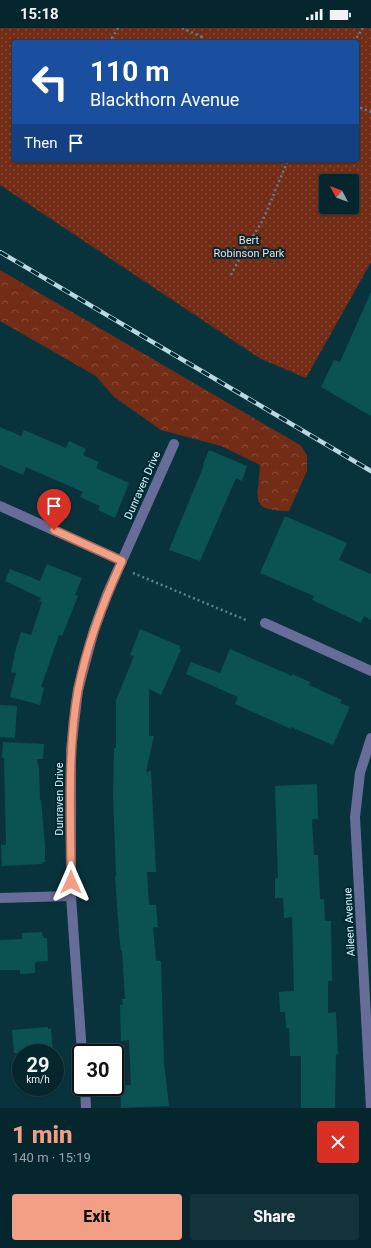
<!DOCTYPE html>
<meta charset="utf-8">
<style>
body{margin:0;font-family:Roboto,sans-serif;background:#14323a;color:#f1f3f6;height:100vh;display:flex;flex-direction:column;font-size:15px;white-space:nowrap}
*{box-sizing:border-box;margin:0}
p{font-size:13px;color:#98a5aa}
.icon{flex:none;width:22px;height:22px;fill:none;stroke:currentColor;stroke-width:2;stroke-linecap:round;stroke-linejoin:round}
.map{position:relative;height:1080px;overflow:hidden}
.details{display:flex;flex-direction:column;background:#06262e;flex:1}
.details>*{flex:none}
.hud{position:absolute;left:12px;top:12px;width:347px;height:122px;border-radius:4px;box-shadow:0 1px 3px #0004,0 0 0 1px #27434a;background:#1a4fa0;color:#fff;overflow:hidden}
.needle{width:26px;rotate:311deg}
.buttons{position:absolute;left:319px;top:146px;display:grid;gap:8px}
.buttons a{display:grid;place-items:center;width:40px;height:40px;border-radius:4px;background:#06262e;box-shadow:0 1px 3px #0004,0 0 0 1px #27434a;font-size:20px}
.speed{position:absolute;left:12px;top:1016px;display:flex;gap:8px;font-size:20px;font-weight:700;text-align:center}
.speed>*{display:grid;place-content:center;width:52px;height:52px;border-radius:50%;background:#06262e;box-shadow:0 1px 3px #0004,0 0 0 1px #27434a;line-height:1}
.speed small{font-size:10px;font-weight:400}
.speed .limit{border:2px solid #111;border-radius:6px;background:#fff;color:#111}
.pin{position:absolute;display:grid;place-items:center;width:34px;height:34px;color:#fff;margin:-41px -17px;border-radius:50% 50% 50% 0;rotate:-45deg;box-shadow:0 0 4px #0007}
.pin .icon{rotate:45deg}
.me{position:absolute;width:44px;margin:-22px;rotate:0deg;stroke-linejoin:round;filter:drop-shadow(0 0 3px #0008)}
.turn{display:flex;align-items:center;gap:14px;height:84px;padding:0 12px;font-size:18px}
.turn .icon{width:52px;height:52px;stroke-width:2.5}
.turn b{display:block;font-size:28px;line-height:34px}
.then{display:flex;align-items:center;height:38px;padding:0 12px;background:#0003;gap:8px;font-size:15px}
.round{display:grid;place-items:center;flex:none;width:42px;height:42px;border-radius:4px;background:#14323a}
.head{display:flex;align-items:center;justify-content:space-between;height:68px;padding:0 12px}
h1{font-size:24px;font-weight:800;line-height:30px;color:#f39f85}
.primary-button{display:flex;gap:8px;margin-top:auto;padding:8px 12px}
.primary-button a{flex:1;height:46px;border-radius:4px;background:#f39f85;color:#111;font-size:16px;font-weight:800;line-height:46px;text-align:center}
.primary-button a+a{background:#14323a;color:#f1f3f6}
.status{display:flex;justify-content:space-between;align-items:center;height:28px;padding:0 20px;background:#06262e;direction:ltr}
.status svg{height:11px;fill:currentColor}
.map>svg:first-child{display:block}
.forest{fill:url(#forest-crowns)}
.park{fill:url(#park-dots);fill-rule:evenodd}
.building{fill:#0a5254}
.lines{fill:none;stroke-linecap:round;stroke-linejoin:round}
.path{stroke:#5d838c;stroke-width:2.5;stroke-dasharray:2 3;stroke-linecap:butt}
.street{stroke:#676d98;stroke-width:10}
.rail-casing{stroke:#b9d8e0;stroke-width:4.5}
.rail{stroke:#002933;stroke-width:3;stroke-dasharray:9;stroke-linecap:butt}
.route-casing{stroke:#9e6756;stroke-width:10}
.route{stroke:#f39f85;stroke-width:7}
.labels{text-anchor:middle;stroke-width:4;stroke-linejoin:round;paint-order:stroke}
.park-label{font-size:11px;fill:#f8dad1;stroke:#002933}
.street-label{font-size:11px;fill:#d7f4fc;stroke:#002933}
</style>
<div class="status"><b>15:18</b><svg viewBox="0 0 49 12"><path d="M0 12V9h3v3zM5 12V6h3v6zM10 12V3h3v9zM15 12V0h3v12zM26 1h20v11H26zM47 4h2v5h-2z"/></svg></div>
<div class="map">
<svg width="371" height="1080" viewBox="0 0 371 1080">
<defs>
<pattern id="forest-crowns" width="20" height="18" patternUnits="userSpaceOnUse"><rect width="20" height="18" fill="#732c16"/><path d="M2 6a3 3 0 1 1 6 0M12 15a3 3 0 1 1 6 0" fill="none" stroke="#864b39"/></pattern>
<pattern id="park-dots" width="8" height="8" patternUnits="userSpaceOnUse"><rect width="8" height="8" fill="#732c16"/><path d="M2 2h.1M6 6h.1" fill="none" stroke="#864b39" stroke-width="1.8" stroke-linecap="round"/></pattern>
</defs>
<rect width="100%" height="100%" fill="#08333d"/>
<path class="forest" d="M0,242l300,175 7,10v16l-18,40c-42,0 -30,-13 -29,-46l-39,-19 -60,-16 -47,-33 -18,-21 -96,-55z"/>
<path class="park" d="M0,0h371v234l-65,116 -45,-19 -261,-174zM14,14h343v118h-343zM326,153h26v26h-26z"/>
<g class="building">
<polygon points="371,264 371,388 321,359 334,332 340,334"/>
<polygon points="0,399 21,408 24,402 66,420 69,413 86,421 83,427 99,434 96,440 129,455 115,490 98,482 100,478 80,469 83,464 26,439 23,447 0,437"/>
<polygon points="209,422 247,438 242,453 236,450 200,533 169,522 204,437 203,436"/>
<polygon points="285,488 347,515 339,532 371,546 371,592 364,588 361,595 312,572 314,568 260,545"/>
<polygon points="47,536 82,550 75,567 78,568 62,608 59,607 41,659 44,660 40,677 10,669 16,645 11,644 16,620 21,604 31,607 42,574 39,573 41,570 5,553 10,541 40,553"/>
<polygon points="140,601 180,618 179,621 181,622 161,667 149,661 149,708 154,708 146,744 151,743 156,844 147,844 149,877 156,877 158,899 153,899 156,933 161,933 164,1035 169,1078 121,1080 120,1058 131,1057 129,1012 121,1013 120,977 123,977 122,971 125,971 122,923 121,923 119,906 115,848 116,848 113,768 114,720 116,720 116,672 134,628 130,627"/>
<polygon points="230,621 292,648 292,646 310,654 309,657 342,672 340,675 350,679 333,717 291,699 291,701 235,676 238,669 186,646 191,634 220,645"/>
<polygon points="0,677 17,678 15,710 0,709"/>
<polygon points="3,714 44,716 43,731 37,731 39,740 40,772 41,772 45,817 45,834 42,834 43,836 2,838 1,817 6,817 4,730 2,730"/>
<polygon points="317,756 318,791 312,791 314,827 318,827 320,871 324,871 325,893 331,893 332,953 328,953 328,985 336,984 338,1026 336,1026 335,1080 301,1080 301,1028 290,1028 289,1000 286,1000 285,984 280,984 279,964 294,963 292,889 284,890 283,870 275,870 275,850 278,850 275,758"/>
<polygon points="42,904 43,910 47,910 48,933 35,934 35,945 20,946 20,942 0,942 0,912 22,911 22,905"/>
<polygon points="48,999 48,1001 51,1000 53,1025 14,1025 12,1002"/>
</g>
<g class="lines">
<g class="path">
<polyline points="118,0 112,10 120,14"/>
<polyline points="182,0 202,9 199,14"/>
<polyline points="354,14 363,0"/>
<polyline points="357,82 359,79 371,84"/>
<polyline points="231,247 244,222 263,192 288,132"/>
<polyline points="133,545 246,592"/>
</g>
<g class="street">
<polyline points="0,478 122,533"/>
<polyline points="265,595 371,643"/>
<polyline points="0,870 71,868"/>
<polyline points="82,1025 71,868 71,722 78,662 94,602 108,564 174,416"/>
<polyline points="85,1059 86,1080"/>
<polyline points="371,1080 355,789 360,745 371,710"/>
</g>
<defs>
<polyline id="rail" points="0,224 371,443"/>
</defs>
<use href="#rail" class="rail-casing"/>
<use href="#rail" class="rail"/>
</g>
<g class="lines">
<defs>
<path id="route" d="M54,502l68,31c-19,41 -35,84 -44,129 -11,62 -7,129 -7,192"/>
</defs>
<use href="#route" class="route-casing"/>
<use href="#route" class="route"/>
</g>
<g class="labels">
<g class="park-label">
<text x="249" y="216">Bert<tspan x="249" dy="13">Robinson Park</tspan></text>
</g>
<g class="street-label">
<text transform="translate(142 457) rotate(-66)" y="4">Dunraven Drive</text>
<text transform="translate(59 771) rotate(-90)" y="4">Dunraven Drive</text>
<text transform="translate(349 894) rotate(-93)" y="4">Aileen Avenue</text>
</g>
</g>
</svg>
<div class="buttons">
<a><svg class="needle" viewBox="-14 -14 28 28"><path d="M0-13l5 13h-10z" fill="#e53935"/><path d="M0 13l5-13h-10z" fill="#98a5aa"/></svg></a>
</div>
<div class="speed"><div>29<small>km/h</small></div><div class="limit">30</div></div>
<div class="pin" style="left:54px;top:502px;background:#d93025"><svg class="icon" aria-label="arrive" viewBox="0 0 24 24"><path d="M6 21V4h12l-3 4 3 4H6"/></svg></div>
<svg class="me" style="left:71px;top:854px" viewBox="-20 -20 40 40"><path d="M0-17L14 15 0 8-14 15z" fill="#f39f85" stroke="#fff" stroke-width="4"/></svg>
<div class="hud">
<div class="turn"><svg class="icon" aria-label="left" viewBox="0 0 24 24"><path d="M17 20v-9H6M10 6l-5 5 5 5"/></svg><div><b>110 m</b>Blackthorn Avenue</div></div>
<div class="then">Then<svg class="icon" aria-label="arrive" viewBox="0 0 24 24"><path d="M6 21V4h12l-3 4 3 4H6"/></svg></div>
</div>
</div>
<section class="details">
<div class="head"><div><h1>1 min</h1><p>140 m · 15:19</p></div><a class="round" style="background:#d93025;color:#fff"><svg class="icon" aria-label="close" viewBox="0 0 24 24"><path d="M6 6l12 12M18 6L6 18"/></svg></a></div>
<div class="primary-button"><a>Exit</a><a>Share</a></div>
</section>
